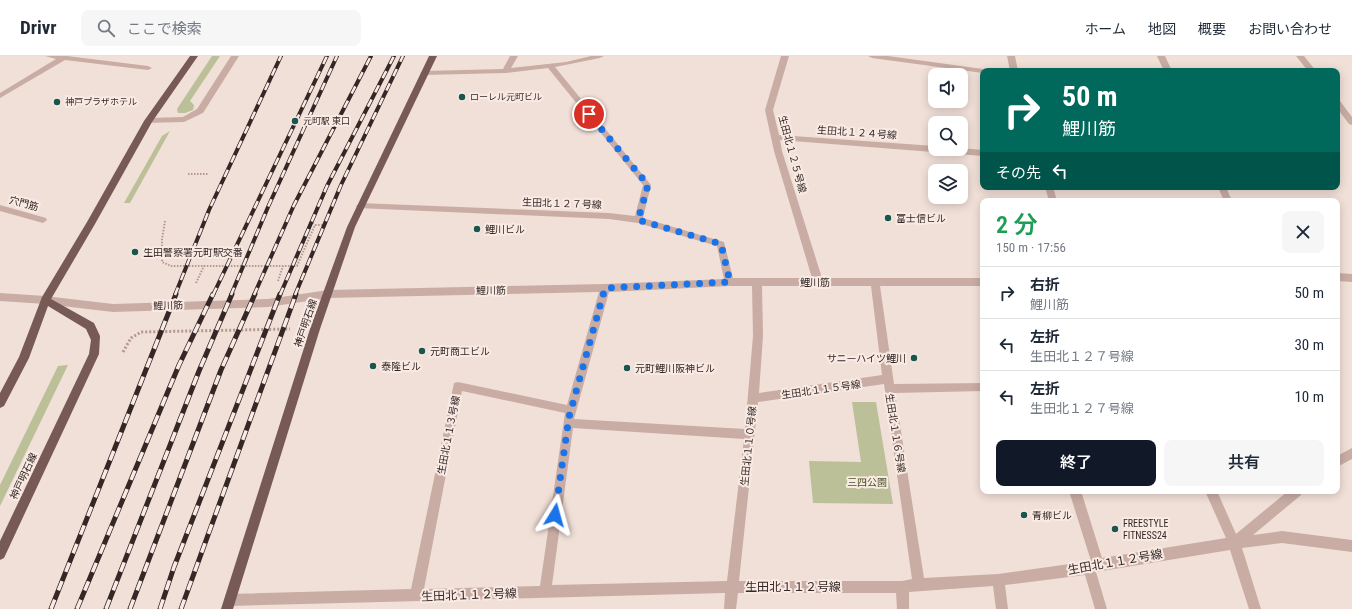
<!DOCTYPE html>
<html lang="ja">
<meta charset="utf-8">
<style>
body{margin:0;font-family:"Roboto Condensed","Noto Sans JP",sans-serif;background:#f6f6f7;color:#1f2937;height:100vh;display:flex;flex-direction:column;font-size:15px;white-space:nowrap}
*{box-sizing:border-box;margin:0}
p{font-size:13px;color:#747a83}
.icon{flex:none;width:22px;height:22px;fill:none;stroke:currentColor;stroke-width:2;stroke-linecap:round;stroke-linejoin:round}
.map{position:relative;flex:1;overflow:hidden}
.side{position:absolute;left:980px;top:142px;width:360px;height:296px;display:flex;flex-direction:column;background:#fff;border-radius:8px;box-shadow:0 2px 10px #0003}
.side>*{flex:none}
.hud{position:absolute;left:980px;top:12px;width:360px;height:122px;border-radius:8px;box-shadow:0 2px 10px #0003;background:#00695c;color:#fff;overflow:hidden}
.buttons{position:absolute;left:928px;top:12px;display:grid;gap:8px}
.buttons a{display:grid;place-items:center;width:40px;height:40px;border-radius:8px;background:#fff;box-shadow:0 2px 10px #0003;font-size:20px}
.pin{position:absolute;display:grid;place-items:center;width:34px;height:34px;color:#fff;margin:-17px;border:2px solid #fff;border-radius:50%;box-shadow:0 1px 4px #0007}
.me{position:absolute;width:44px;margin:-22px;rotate:8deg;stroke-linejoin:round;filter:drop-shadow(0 0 3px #0008)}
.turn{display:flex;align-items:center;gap:14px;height:84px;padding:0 16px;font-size:18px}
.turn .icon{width:52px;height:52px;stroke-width:2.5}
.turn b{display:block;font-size:28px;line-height:34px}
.then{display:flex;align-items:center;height:38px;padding:0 16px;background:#0003;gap:8px;font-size:15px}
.round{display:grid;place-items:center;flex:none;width:42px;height:42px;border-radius:8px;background:#f6f6f7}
.summary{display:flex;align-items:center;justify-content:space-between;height:68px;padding:0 16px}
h1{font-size:24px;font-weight:600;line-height:30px;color:#1e9e55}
.primary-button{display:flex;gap:8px;margin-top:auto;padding:8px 16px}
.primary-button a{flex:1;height:46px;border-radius:8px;background:#111827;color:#fff;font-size:16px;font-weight:600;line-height:46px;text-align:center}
.primary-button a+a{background:#f6f6f7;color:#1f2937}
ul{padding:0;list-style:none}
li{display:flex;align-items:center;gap:12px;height:52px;padding:0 16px;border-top:1px solid #e0e1e3}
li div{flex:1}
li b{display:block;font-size:15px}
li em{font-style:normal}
header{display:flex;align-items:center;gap:24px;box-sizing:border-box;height:56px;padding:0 20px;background:#fff;border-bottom:1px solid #e0e1e3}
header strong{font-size:19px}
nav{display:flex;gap:22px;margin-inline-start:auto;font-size:14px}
.search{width:280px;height:36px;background:#f6f6f7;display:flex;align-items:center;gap:10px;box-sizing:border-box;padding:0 14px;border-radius:8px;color:#747a83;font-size:15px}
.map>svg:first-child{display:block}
.green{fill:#bbc098}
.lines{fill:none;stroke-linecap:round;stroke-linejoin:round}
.path-far1{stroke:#b5978e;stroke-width:2;stroke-dasharray:1.5 1.5;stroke-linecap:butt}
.path{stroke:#b5978e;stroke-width:3;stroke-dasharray:2 2;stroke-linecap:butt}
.minor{fill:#c9ada4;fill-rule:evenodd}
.major{fill:#775a56;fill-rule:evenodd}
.rail-far1-casing{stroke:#342726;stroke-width:4}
.rail-casing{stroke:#342726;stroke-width:5}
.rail-far1{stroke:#f9ebe4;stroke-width:2.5;stroke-dasharray:8;stroke-linecap:butt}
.rail{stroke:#f9ebe4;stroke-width:3.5;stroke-dasharray:10;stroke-linecap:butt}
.route{stroke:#1a73e8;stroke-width:7;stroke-dasharray:0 12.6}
.poi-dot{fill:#1b564e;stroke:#f9ebe4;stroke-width:1.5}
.labels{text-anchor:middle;stroke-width:4;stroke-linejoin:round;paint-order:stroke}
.far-poi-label{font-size:9px;fill:#342726;stroke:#f9ebe4;text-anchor:start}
.street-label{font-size:10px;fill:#342726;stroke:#f9ebe4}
.poi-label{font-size:10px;fill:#342726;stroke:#f9ebe4;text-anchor:start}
.park-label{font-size:10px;fill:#4c5329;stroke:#f9ebe4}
.near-street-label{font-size:12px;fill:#342726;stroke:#f9ebe4}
</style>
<header>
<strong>Drivr</strong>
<div class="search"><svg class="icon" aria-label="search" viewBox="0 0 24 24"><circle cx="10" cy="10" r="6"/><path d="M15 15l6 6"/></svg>ここで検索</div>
<nav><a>ホーム</a><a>地図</a><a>概要</a><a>お問い合わせ</a></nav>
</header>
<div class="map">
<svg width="1352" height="553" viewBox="0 0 1352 553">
<rect width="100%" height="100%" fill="#f1e0d8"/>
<g class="green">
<polygon points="212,0 220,0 190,45 194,49 193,54 185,57 178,57 177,53"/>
<polygon points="170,75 130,147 124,147 162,80"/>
<polygon points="68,309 0,450 0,429 58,310"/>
<polygon points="852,346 876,346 893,448 813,447 809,405 861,406"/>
</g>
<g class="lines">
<g class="path-far1">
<polyline points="188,118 208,118"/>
<polyline points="165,165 162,183 162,206 171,210 297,210 315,169 324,169"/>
<polyline points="310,165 315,169"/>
<polyline points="278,225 283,210"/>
<polyline points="196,227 204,210"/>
</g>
<polyline class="path" points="123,296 131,282 141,276 290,273"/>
<g class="minor">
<polygon points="45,0 67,0 148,10 152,12 148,14 65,4 0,42 0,37 56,3"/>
<polygon points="231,0 239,0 203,57 184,66 145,67 144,65 148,62 183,61 197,53"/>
<path d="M510,0h8l-7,12 55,-6 25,-6h13l-4,2 -45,9 96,118 -8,33 81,24 9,36h79l-38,-127 -9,-41 16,-54h8l-16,54 6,25 156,11v3l26,-1 22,2v6l-203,-16 2,11 40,127h161v8h-103l14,98 89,-1v8l-88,2 29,185 74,-4 93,-13 -22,-70h12l21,67 124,-20 -21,-47h12l19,43 52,-43h15l-2,4 -48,40 29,-4 70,9v12l-70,-9 -40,5 19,61h-12l-19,-59 -134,22 11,37h-12l-10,-34 -80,10 3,24h-12l-3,-23 -84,6v17h-12l-1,-16h-158l-2,16h-12l1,-16 -495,13 -4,-2 -2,-4 2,-4 4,-2 181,-5 43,-206 4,-1 109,23 32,-113 -271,6 -60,9 -155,5 -68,-8 -45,-3v-8l45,3 68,8 155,-5 60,-9 277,-6 119,-5 -7,-33 -79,-23 -29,-4 -252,-11 -1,-2 4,-3 249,10 26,3 8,-31 -95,-117 -42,5 -82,2 -4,-2 4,-2 79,-2zM729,230h23l1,50 -8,93 -171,-10 35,-127zM762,230h109l11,89 -123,18 4,-57zM884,328l28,195 -10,2h-163l19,-179zM462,335l103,22 -25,173 -116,3zM573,372l171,11 -17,142 -175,4z"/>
<polygon points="868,0 888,0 983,13 987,15 983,15 983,17 872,2"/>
<polygon points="1007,0 1015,0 1018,15 1010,15"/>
<polygon points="1157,0 1165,0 1172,15 1164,15"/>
<polygon points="1296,0 1304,0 1316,15 1308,15"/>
<polygon points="1337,45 1340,45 1352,61 1352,69 1349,68 1337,52"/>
<polygon points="1045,131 1053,131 1057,145 1049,145"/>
<polygon points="1218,131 1226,131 1232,145 1224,145"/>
<polygon points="0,149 46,162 47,164 43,167 0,155"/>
<polygon points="1337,217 1352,218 1352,226 1337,225"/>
<polygon points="1352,392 1352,403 1337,411 1337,400"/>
</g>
<g class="major">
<polygon points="190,0 198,0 152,66 95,168 51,243 94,267 100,280 99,298 4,502 0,504 0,485 89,298 91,284 86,273 48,250 29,302 4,350 0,352 0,337 19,301 42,241 87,166 144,65"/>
<polygon points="429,0 437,0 355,171 320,273 233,553 221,553 310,273 347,171"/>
</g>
<defs>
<g id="rail-far1">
<polyline points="175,239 209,154 281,0"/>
<polyline points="213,239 327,0"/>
<polyline points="231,239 268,151 337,0"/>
<polyline points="254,239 294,149 371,0"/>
<polyline points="280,239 327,130 394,0"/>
<polyline points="295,239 341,129 403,0"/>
</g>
<g id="rail">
<polyline points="51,553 176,238"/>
<polyline points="77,553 179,309 213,238"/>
<polyline points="106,553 199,315 232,238"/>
<polyline points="130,553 221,314 255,238"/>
<polyline points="160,553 174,511 280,238"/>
<polyline points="181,553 296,238"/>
</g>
</defs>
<use href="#rail-far1" class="rail-far1-casing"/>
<use href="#rail" class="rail-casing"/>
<use href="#rail-far1" class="rail-far1"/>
<use href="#rail" class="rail"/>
</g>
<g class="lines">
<polyline class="route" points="555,459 569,361 605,232 730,226 721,188 638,164 648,129 589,58"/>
</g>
<g class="poi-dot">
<circle cx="462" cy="41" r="4"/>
<circle cx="57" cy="46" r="4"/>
<circle cx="295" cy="65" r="4"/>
<circle cx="888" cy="162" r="4"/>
<circle cx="477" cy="173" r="4"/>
<circle cx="135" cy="196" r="4"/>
<circle cx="422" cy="295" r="4"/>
<circle cx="914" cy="302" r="4"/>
<circle cx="373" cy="310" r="4"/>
<circle cx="627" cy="312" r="4"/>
<circle cx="1024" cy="459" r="4"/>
<circle cx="1115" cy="473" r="4"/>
</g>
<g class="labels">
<g class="far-poi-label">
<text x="470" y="44">ローレル元町ビル</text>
<text x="65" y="49">神戸プラザホテル</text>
<text x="303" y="68">元町駅 東口</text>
</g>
<g class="street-label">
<text transform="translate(857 76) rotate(4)" y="4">生田北１２４号線</text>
<text transform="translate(793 98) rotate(75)" y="4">生田北１２５号線</text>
<text transform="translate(24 147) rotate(15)" y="4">穴門筋</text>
<text transform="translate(562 147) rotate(2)" y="4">生田北１２７号線</text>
<text x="815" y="230">鯉川筋</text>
<text transform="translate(491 234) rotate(-1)" y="4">鯉川筋</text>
<text transform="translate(168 249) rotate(-2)" y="4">鯉川筋</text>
<text transform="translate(305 267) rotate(-71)" y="4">神戸明石線</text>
<text transform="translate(821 333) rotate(-8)" y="4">生田北１１５号線</text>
<text transform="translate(896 377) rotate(81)" y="4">生田北１１６号線</text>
<text transform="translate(448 379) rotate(-79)" y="4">生田北１１３号線</text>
<text transform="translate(748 390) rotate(-84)" y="4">生田北１１０号線</text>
<text transform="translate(23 420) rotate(-65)" y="4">神戸明石線</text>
</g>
<g class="poi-label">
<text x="896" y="166">富士信ビル</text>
<text x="485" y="177">鯉川ビル</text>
<text x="143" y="200">生田警察署元町駅交番</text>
<text x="430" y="299">元町商工ビル</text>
<text x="906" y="306" text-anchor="end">サニーハイツ鯉川</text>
<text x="381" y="314">泰隆ビル</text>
<text x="635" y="316">元町鯉川阪神ビル</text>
<text x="1032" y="463">青柳ビル</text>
<text x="1123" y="471">FREESTYLE<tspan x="1123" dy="12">FITNESS24</tspan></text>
</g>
<g class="park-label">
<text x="867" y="430">三四公園</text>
</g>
<g class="near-street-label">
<text transform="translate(1115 506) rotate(-10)" y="4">生田北１１２号線</text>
<text x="793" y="535">生田北１１２号線</text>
<text transform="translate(469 539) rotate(-2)" y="4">生田北１１２号線</text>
</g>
</g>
</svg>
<div class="buttons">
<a><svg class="icon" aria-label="sound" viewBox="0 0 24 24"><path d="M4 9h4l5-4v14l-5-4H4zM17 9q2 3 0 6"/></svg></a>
<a><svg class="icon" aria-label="search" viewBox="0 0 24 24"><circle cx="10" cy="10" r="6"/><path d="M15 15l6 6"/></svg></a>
<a><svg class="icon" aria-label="layers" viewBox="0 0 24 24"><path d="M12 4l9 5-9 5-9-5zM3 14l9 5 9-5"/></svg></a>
</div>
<div class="pin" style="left:589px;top:58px;background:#d93025"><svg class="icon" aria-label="arrive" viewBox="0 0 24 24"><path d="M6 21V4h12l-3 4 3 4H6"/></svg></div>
<svg class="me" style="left:555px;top:459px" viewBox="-20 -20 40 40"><path d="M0-17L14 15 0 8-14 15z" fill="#1a73e8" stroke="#fff" stroke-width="4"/></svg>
<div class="hud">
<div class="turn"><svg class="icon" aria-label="right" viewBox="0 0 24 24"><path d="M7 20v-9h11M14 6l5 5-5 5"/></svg><div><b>50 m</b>鯉川筋</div></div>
<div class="then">その先<svg class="icon" aria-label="left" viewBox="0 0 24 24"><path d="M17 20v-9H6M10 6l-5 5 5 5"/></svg></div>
</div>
<section class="side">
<div class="summary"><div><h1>2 分</h1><p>150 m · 17:56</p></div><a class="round"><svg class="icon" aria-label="close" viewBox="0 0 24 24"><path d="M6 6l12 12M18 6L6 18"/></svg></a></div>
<ul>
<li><svg class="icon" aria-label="right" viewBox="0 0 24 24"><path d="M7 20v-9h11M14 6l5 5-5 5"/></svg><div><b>右折</b><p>鯉川筋</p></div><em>50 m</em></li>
<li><svg class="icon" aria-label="left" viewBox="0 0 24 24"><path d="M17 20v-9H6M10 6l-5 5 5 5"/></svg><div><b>左折</b><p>生田北１２７号線</p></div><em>30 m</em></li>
<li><svg class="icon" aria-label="left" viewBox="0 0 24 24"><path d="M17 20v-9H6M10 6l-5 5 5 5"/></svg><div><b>左折</b><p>生田北１２７号線</p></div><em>10 m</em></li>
</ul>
<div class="primary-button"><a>終了</a><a>共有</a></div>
</section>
</div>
